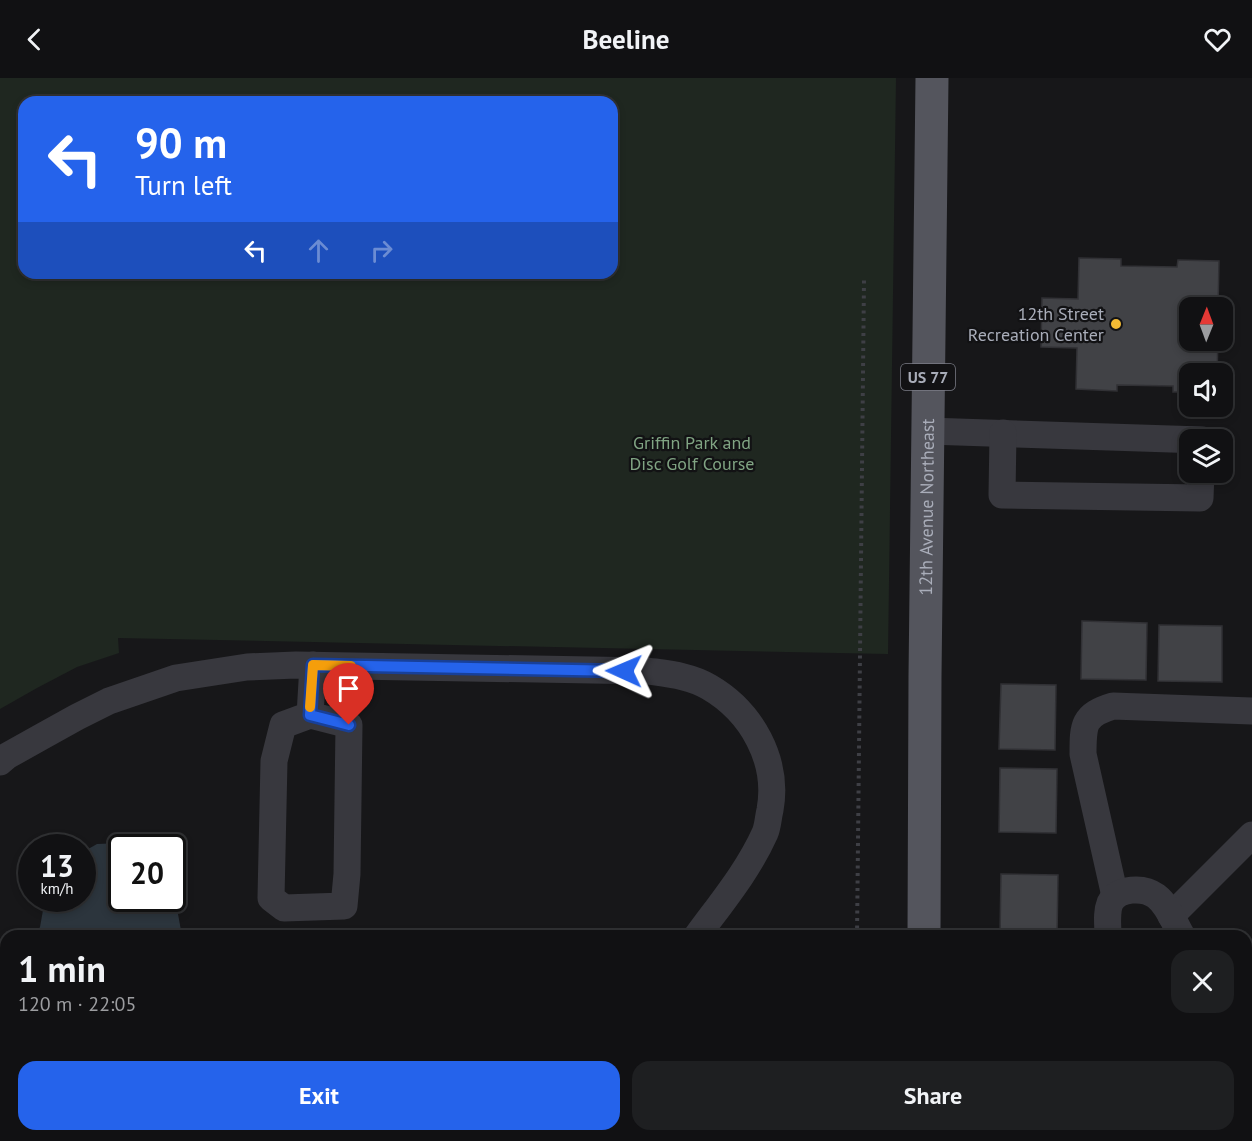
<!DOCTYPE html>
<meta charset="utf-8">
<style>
body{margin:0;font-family:"PT Sans",sans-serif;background:#1e1f21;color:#f1f3f6;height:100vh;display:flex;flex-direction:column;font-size:22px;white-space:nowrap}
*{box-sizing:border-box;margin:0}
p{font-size:20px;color:#9c9da0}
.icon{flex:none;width:33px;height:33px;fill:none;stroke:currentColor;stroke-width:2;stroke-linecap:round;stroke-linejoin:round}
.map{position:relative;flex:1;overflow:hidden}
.panel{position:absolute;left:0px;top:852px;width:1252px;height:212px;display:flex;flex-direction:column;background:#111113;border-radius:18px 18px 0 0;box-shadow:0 3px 9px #0003,0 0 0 2px #303133}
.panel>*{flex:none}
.top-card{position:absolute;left:18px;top:18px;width:600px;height:183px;border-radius:18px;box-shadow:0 3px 9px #0003,0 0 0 2px #303133;background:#2563eb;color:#fff;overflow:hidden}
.needle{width:39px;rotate:1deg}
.fabs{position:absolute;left:1179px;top:219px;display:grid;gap:12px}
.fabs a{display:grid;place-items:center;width:54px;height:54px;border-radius:12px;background:#111113;box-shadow:0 3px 9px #0003,0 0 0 2px #303133;font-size:30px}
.speed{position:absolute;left:18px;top:756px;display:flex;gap:12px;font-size:30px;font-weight:700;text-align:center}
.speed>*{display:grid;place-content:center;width:78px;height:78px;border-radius:50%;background:#111113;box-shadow:0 3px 9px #0003,0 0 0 2px #303133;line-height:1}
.speed small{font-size:15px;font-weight:400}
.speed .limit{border:3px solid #111;border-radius:9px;background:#fff;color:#111}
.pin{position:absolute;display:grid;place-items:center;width:51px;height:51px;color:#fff;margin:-62px -26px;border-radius:50% 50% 50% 0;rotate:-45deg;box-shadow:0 0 6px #0007}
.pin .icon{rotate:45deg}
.me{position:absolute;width:66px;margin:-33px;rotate:271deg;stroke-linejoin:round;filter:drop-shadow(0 0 4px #0008)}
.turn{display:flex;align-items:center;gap:21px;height:126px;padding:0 18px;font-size:27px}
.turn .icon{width:78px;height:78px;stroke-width:2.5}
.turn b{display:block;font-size:42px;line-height:51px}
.lanes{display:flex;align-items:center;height:57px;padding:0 18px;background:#0003;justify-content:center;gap:30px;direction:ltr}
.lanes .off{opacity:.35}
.round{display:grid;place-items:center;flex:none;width:63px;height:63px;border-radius:18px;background:#1e1f21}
.overview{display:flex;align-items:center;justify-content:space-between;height:102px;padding:0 18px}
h1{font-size:36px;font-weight:800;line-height:45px}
.cta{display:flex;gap:12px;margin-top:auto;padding:12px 18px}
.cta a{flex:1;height:69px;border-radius:18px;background:#2563eb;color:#fff;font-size:24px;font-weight:800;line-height:69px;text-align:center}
.cta a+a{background:#1e1f21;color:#f1f3f6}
header{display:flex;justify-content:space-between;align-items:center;height:78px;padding:0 18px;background:#111113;font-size:27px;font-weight:800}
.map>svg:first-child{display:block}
.green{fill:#1f2720;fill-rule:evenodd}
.water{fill:#2c353d}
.building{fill:#414246;stroke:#313135;stroke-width:1.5}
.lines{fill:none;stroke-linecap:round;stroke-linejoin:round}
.path{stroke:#3e3f45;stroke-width:4;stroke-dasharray:3 4.5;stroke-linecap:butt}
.minor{stroke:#38383e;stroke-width:27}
.major{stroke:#54555d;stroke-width:33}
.route-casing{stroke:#184099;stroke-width:15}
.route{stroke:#2563eb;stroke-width:10}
.slow{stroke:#f59e0b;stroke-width:10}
.poi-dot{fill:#f3ba34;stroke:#121214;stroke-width:2}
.labels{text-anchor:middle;stroke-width:4.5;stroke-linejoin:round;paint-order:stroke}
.shield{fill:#121214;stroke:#7c7e88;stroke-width:1.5}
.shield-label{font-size:16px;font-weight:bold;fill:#a9adb9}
.poi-label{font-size:18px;fill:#a9adb9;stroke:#121214;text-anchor:end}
.park-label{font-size:18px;fill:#80a483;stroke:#121214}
.street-label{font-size:18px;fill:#a9adb9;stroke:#121214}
</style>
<header><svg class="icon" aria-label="back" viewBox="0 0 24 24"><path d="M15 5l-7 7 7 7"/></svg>Beeline<svg class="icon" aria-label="heart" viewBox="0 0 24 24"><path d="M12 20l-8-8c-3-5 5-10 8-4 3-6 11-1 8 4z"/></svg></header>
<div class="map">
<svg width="1252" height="1063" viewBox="0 0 1252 1063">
<rect width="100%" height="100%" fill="#171719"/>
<path class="green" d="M0,0h896l-8,576 -770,-16 1,15 -42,14 -40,21 -37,21zM24,24h588v171h-588z"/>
<g class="water">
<polygon points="121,765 136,769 122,770 122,820 171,821 178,836 182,858 35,858 40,849 45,821 82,820 83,774 97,766"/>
<polygon points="6,908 6,1058 362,1058 363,1063 0,1063 0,909"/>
</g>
<g class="building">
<polygon points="1079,180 1121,181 1121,188 1177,189 1178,182 1219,183 1218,230 1190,230 1190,262 1218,262 1217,296 1190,296 1190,314 1173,314 1173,308 1117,307 1117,313 1076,311 1077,270 1041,269 1042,220 1078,221"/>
<polygon points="1082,543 1147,545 1146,602 1081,601"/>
<polygon points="1159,547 1222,548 1222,604 1158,603"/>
<polygon points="1001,606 1056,607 1055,672 999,671"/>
<polygon points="1000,690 1057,691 1056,755 999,754"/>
<polygon points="1001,796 1058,797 1057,858 1000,858"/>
</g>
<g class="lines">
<polyline class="path" points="857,858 864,202"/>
<g class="minor">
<polyline points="928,353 1202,362"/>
<polyline points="1003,355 1002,417 1200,420 1201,394"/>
<polyline points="310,637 349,647 347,796 344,828 284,830 271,820 274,683 283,647 310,637 313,587"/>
<path d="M0,684l7,-6 34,-19 36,-20 32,-16 67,-23 71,-11 49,-2 352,6c21,3 43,5 61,16 43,25 70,74 61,123 -2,8 -2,16 -5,23 -17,38 -44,70 -68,103"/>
<path d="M1115,818l-32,-142c0,-29 0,-39 30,-48l139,5"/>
<polyline points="1171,838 1252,757"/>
<path d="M1108,858c0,-11 -2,-23 2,-33 8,-16 34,-16 46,-7 13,10 18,27 26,40"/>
<polyline points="1246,919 1252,932"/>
<polyline points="558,1058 558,1063"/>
<polyline points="742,1058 851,1061 863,1063"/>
<polyline points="658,1063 659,1058"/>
<polyline points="714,1063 742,1058"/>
<polyline points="1219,1063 1236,1058"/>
</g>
<g class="major">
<path id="s1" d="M924,858l1,-259 7,-599"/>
<polyline points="923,1063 923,1058"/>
</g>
</g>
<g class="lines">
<defs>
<polyline id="route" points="349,647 310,637 313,587 624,593"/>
</defs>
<use href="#route" class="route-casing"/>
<use href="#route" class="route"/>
<polyline class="slow" points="310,629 313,587 351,588"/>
</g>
<circle class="poi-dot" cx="1116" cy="246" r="6"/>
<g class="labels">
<rect class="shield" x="901" y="286" width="54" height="26" rx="4.5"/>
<g class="shield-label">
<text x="928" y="305">US 77</text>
</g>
<g class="poi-label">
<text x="1104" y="242">12th Street<tspan x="1104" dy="21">Recreation Center</tspan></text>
</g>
<g class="park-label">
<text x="692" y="371">Griffin Park and<tspan x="692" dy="21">Disc Golf Course</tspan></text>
</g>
<g class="street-label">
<text dy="6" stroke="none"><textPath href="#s1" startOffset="429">12th Avenue Northeast</textPath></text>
</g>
</g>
</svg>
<div class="fabs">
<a><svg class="needle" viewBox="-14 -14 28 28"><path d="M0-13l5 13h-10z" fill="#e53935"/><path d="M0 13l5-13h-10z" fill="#9c9da0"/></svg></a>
<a><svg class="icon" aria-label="sound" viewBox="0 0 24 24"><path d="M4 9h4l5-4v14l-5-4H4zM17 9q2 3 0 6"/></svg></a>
<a><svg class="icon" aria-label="layers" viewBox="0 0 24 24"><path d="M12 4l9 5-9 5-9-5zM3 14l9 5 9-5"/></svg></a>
</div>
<div class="speed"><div>13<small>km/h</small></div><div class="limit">20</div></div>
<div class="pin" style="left:349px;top:647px;background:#d93025"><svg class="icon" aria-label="arrive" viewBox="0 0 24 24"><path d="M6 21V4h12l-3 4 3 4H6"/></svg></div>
<svg class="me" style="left:624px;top:593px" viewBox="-20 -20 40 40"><path d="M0-17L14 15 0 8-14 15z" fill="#2563eb" stroke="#fff" stroke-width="4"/></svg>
<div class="top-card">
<div class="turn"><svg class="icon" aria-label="left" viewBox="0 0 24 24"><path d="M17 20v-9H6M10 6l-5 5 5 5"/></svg><div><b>90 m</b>Turn left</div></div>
<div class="lanes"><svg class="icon" aria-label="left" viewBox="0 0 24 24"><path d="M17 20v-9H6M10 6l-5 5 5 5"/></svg><svg class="icon off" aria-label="ahead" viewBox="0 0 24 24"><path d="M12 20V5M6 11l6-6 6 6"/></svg><svg class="icon off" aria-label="right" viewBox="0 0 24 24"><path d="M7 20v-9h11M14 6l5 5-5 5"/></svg></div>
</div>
<section class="panel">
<div class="overview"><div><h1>1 min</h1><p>120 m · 22:05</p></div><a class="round"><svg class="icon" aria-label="close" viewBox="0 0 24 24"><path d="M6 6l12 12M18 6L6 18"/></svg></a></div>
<div class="cta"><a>Exit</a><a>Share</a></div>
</section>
</div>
